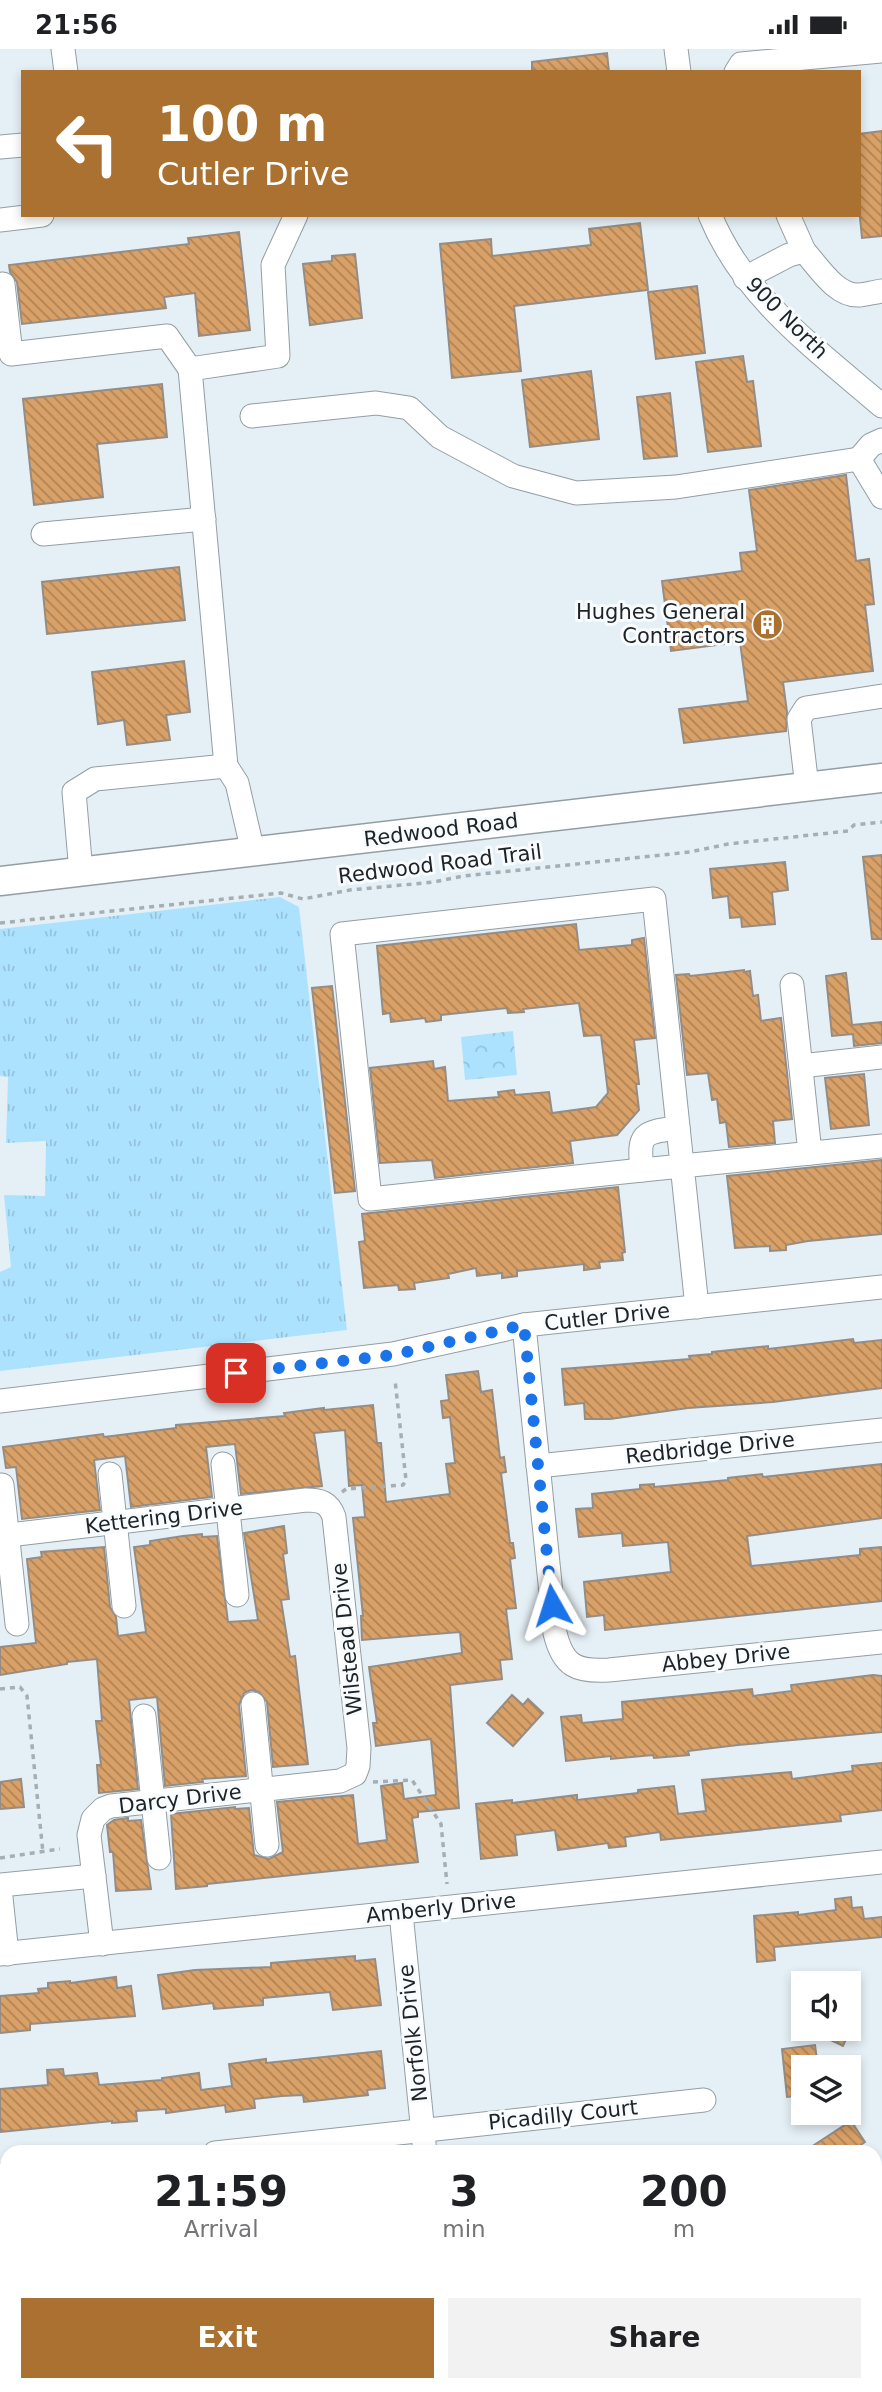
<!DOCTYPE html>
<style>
body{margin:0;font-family:"DejaVu Sans",sans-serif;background:#f2f2f2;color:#202124;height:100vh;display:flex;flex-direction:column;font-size:26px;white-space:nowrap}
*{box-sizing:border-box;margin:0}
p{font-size:23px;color:#757577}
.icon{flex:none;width:38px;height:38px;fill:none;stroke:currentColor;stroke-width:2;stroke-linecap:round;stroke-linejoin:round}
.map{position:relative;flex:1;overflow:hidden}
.side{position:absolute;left:0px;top:2096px;width:882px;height:247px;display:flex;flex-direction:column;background:#fff;border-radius:21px 21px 0 0;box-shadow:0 4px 10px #0003}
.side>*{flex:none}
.guide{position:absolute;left:21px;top:21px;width:840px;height:147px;border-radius:0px;box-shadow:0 4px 10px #0003;background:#ab7130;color:#fff;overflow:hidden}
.tools{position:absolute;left:791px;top:1922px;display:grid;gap:14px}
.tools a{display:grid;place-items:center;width:70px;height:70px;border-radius:0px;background:#fff;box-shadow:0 4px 10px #0003;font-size:35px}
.pin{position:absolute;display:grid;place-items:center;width:60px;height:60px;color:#fff;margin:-30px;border-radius:14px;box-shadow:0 4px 10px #0006}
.me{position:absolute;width:77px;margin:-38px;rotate:354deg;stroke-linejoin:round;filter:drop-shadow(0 0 5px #0008)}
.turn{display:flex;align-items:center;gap:24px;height:147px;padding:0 21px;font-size:32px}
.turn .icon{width:91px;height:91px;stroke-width:2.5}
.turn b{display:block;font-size:49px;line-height:60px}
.eta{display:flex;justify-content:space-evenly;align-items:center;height:119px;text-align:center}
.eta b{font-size:42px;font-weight:700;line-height:49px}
.primary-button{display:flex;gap:14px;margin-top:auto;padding:14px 21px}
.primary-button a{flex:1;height:80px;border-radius:0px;background:#ab7130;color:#fff;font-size:28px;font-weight:700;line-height:80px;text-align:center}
.primary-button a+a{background:#f2f2f2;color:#202124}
.status{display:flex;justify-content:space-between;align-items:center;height:49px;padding:0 35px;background:#fff;direction:ltr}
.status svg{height:19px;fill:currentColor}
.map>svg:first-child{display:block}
.grass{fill:url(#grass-tufts)}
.park{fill:url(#park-crowns)}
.building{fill:url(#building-back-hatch);stroke:#958d85;stroke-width:2}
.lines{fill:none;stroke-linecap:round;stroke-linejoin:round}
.minor-casing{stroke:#939ea4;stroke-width:25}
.major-casing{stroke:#939ea4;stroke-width:31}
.path{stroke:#a6aeb3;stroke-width:3.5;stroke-dasharray:5 5;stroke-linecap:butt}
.minor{stroke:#fff;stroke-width:23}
.major{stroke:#fff;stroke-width:28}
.route{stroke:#1a73e8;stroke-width:12;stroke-dasharray:0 21.6}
.labels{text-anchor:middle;stroke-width:6;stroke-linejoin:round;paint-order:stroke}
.street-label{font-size:21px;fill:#1f2326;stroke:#f8fcff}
.poi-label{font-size:21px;fill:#1f2326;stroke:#f8fcff;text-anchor:end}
</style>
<div class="status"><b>21:56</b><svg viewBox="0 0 49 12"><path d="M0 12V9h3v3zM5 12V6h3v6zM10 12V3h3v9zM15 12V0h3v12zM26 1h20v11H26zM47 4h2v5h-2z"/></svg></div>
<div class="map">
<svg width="882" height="2343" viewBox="0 0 882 2343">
<defs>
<pattern id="grass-tufts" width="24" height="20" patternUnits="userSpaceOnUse" patternTransform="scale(1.75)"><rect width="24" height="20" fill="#ade2ff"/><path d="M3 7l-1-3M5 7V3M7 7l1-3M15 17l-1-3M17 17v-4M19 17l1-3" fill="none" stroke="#94c2da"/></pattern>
<pattern id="park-crowns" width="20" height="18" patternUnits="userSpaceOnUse" patternTransform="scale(1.75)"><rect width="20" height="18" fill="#ade2ff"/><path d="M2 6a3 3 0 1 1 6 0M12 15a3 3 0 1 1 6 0" fill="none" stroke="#94c2da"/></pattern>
<pattern id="building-back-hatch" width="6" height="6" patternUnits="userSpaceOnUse" patternTransform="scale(1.75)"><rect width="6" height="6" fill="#d9a168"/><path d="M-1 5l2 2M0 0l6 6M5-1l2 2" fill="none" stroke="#af8355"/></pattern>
</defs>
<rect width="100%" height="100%" fill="#e5f0f6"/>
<polygon class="grass" points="280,848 299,858 347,1281 0,1322 0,1223 11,1218 4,1146 45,1147 46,1092 6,1094 8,1028 0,1027 0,880"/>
<polygon class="park" points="513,982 517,1026 465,1031 461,988"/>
<g class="building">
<polygon points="607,4 609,23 532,23 532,13"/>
<polygon points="882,82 882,187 862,189 859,159 859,85"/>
<polygon points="640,174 648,241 514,257 521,322 452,329 440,195 491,190 492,207 591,196 589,180"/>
<polygon points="239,183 250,281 199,287 195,244 164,248 166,259 22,275 17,233 10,223 9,216 189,195 188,189"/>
<polygon points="355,205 362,269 310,276 303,215 332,212 332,207"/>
<polygon points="697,237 705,304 656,310 648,243"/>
<polygon points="743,307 747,333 753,332 761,397 708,403 696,313"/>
<polygon points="591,322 599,390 530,398 522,331"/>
<polygon points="162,335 167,388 97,395 103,448 34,456 23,350"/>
<polygon points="670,344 677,407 644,410 637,348"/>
<polygon points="846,426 856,512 869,510 874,555 865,556 873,622 783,633 787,663 786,682 684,694 679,660 748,652 740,593 671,602 662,532 742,522 740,504 757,502 749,441"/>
<polygon points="179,518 185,571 47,585 42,533"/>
<polygon points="184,612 190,663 166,666 170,691 127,696 124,671 98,675 92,623"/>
<polygon points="882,806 882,890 872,890 863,808"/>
<polygon points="785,813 788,841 772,843 775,875 742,878 741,868 730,869 728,847 713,849 710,820"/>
<polygon points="576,875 579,901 632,896 632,891 644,889 655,989 634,991 639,1035 636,1035 639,1061 617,1086 570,1092 573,1114 435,1129 432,1111 380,1114 370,1019 433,1012 434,1020 445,1018 448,1052 499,1048 498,1043 514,1041 515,1046 549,1043 552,1064 596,1058 608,1044 601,986 584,987 579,954 523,960 524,963 508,964 507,959 441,966 441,971 426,973 425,969 391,973 390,964 383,965 377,897"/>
<polygon points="744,921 744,923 750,922 753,947 758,946 761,972 781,969 792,1070 773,1072 775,1094 729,1098 726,1073 720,1074 717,1050 712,1051 708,1024 687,1026 676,926 689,925 690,927"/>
<polygon points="846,924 852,976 882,973 882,994 854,997 853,985 832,987 826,927"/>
<polygon points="332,937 355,1142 335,1144 312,939"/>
<polygon points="864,1025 869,1076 831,1080 825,1029"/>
<polygon points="882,1111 882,1185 808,1192 786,1196 786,1201 770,1202 770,1197 735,1199 727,1127"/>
<polygon points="618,1138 625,1203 622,1204 623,1211 599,1213 600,1219 584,1221 584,1215 517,1222 517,1227 502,1229 502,1224 477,1227 476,1219 448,1225 449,1229 414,1234 415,1240 399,1241 398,1236 364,1239 359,1193 365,1192 362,1165"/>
<polygon points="853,1290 854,1294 882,1291 882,1339 773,1353 688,1359 610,1370 585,1370 584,1354 565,1356 562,1320 690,1310 689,1307 712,1305 712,1303 768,1297 768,1300"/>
<polygon points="478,1322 481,1343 492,1341 500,1409 504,1408 506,1423 501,1424 510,1494 513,1494 515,1509 510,1510 516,1559 506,1560 512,1610 500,1611 502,1630 450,1636 459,1759 418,1763 418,1768 412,1769 418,1813 207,1835 207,1837 176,1840 171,1765 235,1758 235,1760 249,1759 254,1806 269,1810 283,1803 277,1753 353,1746 358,1795 387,1791 381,1737 402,1734 404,1750 436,1746 431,1690 376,1697 373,1674 377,1674 369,1618 462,1604 460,1583 362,1591 361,1567 363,1567 353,1469 365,1468 362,1436 349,1437 345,1381 314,1384 322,1437 241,1445 235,1395 206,1398 212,1448 131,1458 125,1407 94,1411 100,1461 22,1470 16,1418 6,1419 3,1398 103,1385 104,1388 176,1379 176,1376 285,1367 284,1364 324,1359 324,1361 373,1356 377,1394 381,1394 386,1453 450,1445 446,1415 455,1414 450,1368 443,1369 441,1352 449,1351 446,1326"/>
<polygon points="882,1415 882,1469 747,1487 751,1517 860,1506 860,1500 882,1498 882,1552 605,1581 604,1566 587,1568 584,1533 671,1523 668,1493 623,1497 622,1484 579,1488 576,1460 593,1459 592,1445 640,1440 640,1436 654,1435 654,1438 728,1431 728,1429 762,1425 763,1428"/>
<polygon points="284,1477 287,1504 283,1505 289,1550 281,1551 290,1608 295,1607 308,1715 273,1718 267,1653 259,1643 251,1641 244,1644 239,1656 246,1727 202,1730 203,1733 165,1737 157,1648 129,1651 138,1740 99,1744 97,1716 101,1716 96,1672 102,1672 97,1610 67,1613 67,1615 0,1626 0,1598 36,1594 27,1510 42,1508 41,1503 104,1498 110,1558 116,1568 118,1587 146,1583 134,1498 150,1496 150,1492 183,1487 202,1485 202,1488 217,1487 228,1573 258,1571 244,1484"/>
<polygon points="873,1626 882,1627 882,1683 738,1696 688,1702 689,1706 654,1709 653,1706 611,1710 611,1707 566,1712 561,1668 581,1666 582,1674 623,1670 622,1653 752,1640 753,1647 792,1642 791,1636"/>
<polygon points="512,1646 523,1656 528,1650 543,1664 513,1697 487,1674"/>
<polygon points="882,1714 882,1761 840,1766 841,1772 661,1791 660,1783 625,1788 626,1797 609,1799 608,1794 558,1801 555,1781 515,1786 517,1806 481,1810 476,1755 512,1751 512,1754 577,1746 577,1751 638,1744 638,1741 674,1737 678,1765 706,1762 702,1731 791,1723 792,1730 853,1722 852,1717"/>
<polygon points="21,1730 24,1758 0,1760 0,1733"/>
<polygon points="128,1769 128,1772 141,1771 151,1840 116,1842 113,1803 110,1803 107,1776 114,1771"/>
<polygon points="851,1848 852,1859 862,1858 864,1870 882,1868 882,1888 774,1898 775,1911 757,1913 754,1867 798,1863 798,1866 836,1861 835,1850"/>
<polygon points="355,1907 355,1912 375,1910 381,1956 333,1961 330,1943 263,1949 263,1956 214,1960 213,1954 163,1960 158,1926 195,1921 271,1918 271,1914"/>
<polygon points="116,1928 117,1939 131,1937 135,1967 30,1975 30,1981 0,1984 0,1947 39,1944 38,1940 48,1939 48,1934 70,1932 70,1934"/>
<polygon points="805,1979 851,1979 843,1997"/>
<polygon points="815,1996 818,2018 803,2018 803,2046 787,2048 782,2000"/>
<polygon points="381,2002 385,2039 367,2041 368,2046 304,2053 303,2046 282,2047 254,2050 255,2059 226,2063 225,2056 166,2064 166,2060 136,2062 137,2072 112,2074 112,2072 0,2083 0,2040 48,2036 47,2021 63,2020 64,2027 97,2024 99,2036 162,2031 162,2029 199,2024 201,2041 232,2037 229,2015 266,2010 266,2014"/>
<polygon points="851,2072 865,2093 849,2104 802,2104"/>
</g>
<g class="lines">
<defs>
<g id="minor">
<polyline points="63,0 66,23"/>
<polyline points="676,0 679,23"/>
<polyline points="736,23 741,15 882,2"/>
<polyline points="0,98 23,96"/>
<path d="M710,166c34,83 106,134 172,191"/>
<polyline points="788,166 804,202"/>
<polyline points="0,171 42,166"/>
<path d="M745,229l44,-23 15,-4c14,15 32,46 56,44 7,-1 15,-3 22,-4"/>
<polyline points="3,235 11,305 167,287 190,320"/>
<polyline points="252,367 376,354 409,359 440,388 513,427 576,444 676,438 859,410"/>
<polyline points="882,391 871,396 859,410 882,448"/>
<polyline points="43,485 204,470"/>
<polyline points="226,717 190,320 278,307 273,216 296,166"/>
<polyline points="807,738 799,670 806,659 882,647"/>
<polyline points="81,823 74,743 95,730 226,717 237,734 253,803"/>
<polyline points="792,936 810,1104"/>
<polyline points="801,1017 882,1008"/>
<path d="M642,1121c-4,-36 0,-38 36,-42"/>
<polyline points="697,1258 654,850 342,885 370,1150 642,1121 882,1097"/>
<path d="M524,1276l31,308c8,33 21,39 54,37l273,-28"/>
<polyline points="0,1352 393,1305 524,1276 882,1238"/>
<polyline points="223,1415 237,1546"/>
<polyline points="538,1417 882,1381"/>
<polyline points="110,1425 124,1557"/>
<polyline points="2,1436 17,1575"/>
<path d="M0,1487l306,-36c14,0 23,2 28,17l25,231 -1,18 -3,8 -15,7 -229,25 -8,3 -10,10 -4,16 13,109"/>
<polyline points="253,1655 267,1796"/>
<polyline points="144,1667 159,1809"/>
<polyline points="0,1836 94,1827"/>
<polyline points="0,1839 7,1905"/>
<polyline points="401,1864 425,2104"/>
<polyline points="0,1905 882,1813"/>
<polyline points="215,2104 704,2051"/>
<polyline points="0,2126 7,2125"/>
<polyline points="875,2250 882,2249"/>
<polyline points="494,2336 496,2343"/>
<polyline points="0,2341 44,2336"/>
</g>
<polyline id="major" points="0,832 882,729"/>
</defs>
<use href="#minor" class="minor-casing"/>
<use href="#major" class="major-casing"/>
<g class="path">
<polyline points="0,874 281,844 303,850 350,841 434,833 463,827 690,803 728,795 848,782 854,776 882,773"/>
<polyline points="342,1443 346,1440 403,1436 406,1431 395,1331"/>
<polyline points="0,1640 20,1638 27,1647 43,1804"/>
<polyline points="373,1733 412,1731 441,1775 447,1835"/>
<polyline points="0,1809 60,1800"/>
</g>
<use href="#minor" class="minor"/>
<use href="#major" class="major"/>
</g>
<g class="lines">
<polyline class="route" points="236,1324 393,1306 524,1276 552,1556"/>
</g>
<defs>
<symbol id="building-disc" viewBox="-11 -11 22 22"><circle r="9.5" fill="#ab7130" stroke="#f8fcff"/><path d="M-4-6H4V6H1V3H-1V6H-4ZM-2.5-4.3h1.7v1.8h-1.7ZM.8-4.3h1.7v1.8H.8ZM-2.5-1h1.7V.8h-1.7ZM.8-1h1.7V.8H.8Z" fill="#fff"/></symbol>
</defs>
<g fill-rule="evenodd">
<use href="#building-disc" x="750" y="558" width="35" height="35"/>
</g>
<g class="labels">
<g class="street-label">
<text transform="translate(787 269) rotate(45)" y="7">900 North</text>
<text transform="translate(441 781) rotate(-7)" y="7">Redwood Road</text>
<text transform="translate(440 815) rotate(-7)" y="7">Redwood Road Trail</text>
<text transform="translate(607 1268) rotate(-6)" y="7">Cutler Drive</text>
<text transform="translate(710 1399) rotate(-6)" y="7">Redbridge Drive</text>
<text transform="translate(164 1468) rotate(-7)" y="7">Kettering Drive</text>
<text transform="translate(347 1590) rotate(-96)" y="7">Wilstead Drive</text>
<text transform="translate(726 1609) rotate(-6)" y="7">Abbey Drive</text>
<text transform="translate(180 1750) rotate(-7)" y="7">Darcy Drive</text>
<text transform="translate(441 1859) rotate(-6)" y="7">Amberly Drive</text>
<text transform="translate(413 1984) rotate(-96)" y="7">Norfolk Drive</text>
<text transform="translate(563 2066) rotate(-6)" y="7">Picadilly Court</text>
</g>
<g class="poi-label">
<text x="745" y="570">Hughes General<tspan x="745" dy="24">Contractors</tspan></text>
</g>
</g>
</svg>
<div class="tools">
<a><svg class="icon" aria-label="sound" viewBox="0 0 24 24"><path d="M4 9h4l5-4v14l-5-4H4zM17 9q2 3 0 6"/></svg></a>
<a><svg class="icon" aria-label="layers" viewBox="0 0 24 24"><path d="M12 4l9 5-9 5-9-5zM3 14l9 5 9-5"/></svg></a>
</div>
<div class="pin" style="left:236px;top:1324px;background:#d93025"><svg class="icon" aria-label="arrive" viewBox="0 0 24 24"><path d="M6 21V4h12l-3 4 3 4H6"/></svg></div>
<svg class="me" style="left:552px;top:1556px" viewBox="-20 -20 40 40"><path d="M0-17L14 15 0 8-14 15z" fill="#1a73e8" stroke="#fff" stroke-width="4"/></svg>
<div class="guide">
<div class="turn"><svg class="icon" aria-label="left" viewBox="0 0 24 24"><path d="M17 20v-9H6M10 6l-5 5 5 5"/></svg><div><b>100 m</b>Cutler Drive</div></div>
</div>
<section class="side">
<div class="eta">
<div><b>21:59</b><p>Arrival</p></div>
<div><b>3</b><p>min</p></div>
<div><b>200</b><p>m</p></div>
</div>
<div class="primary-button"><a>Exit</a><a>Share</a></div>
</section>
</div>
